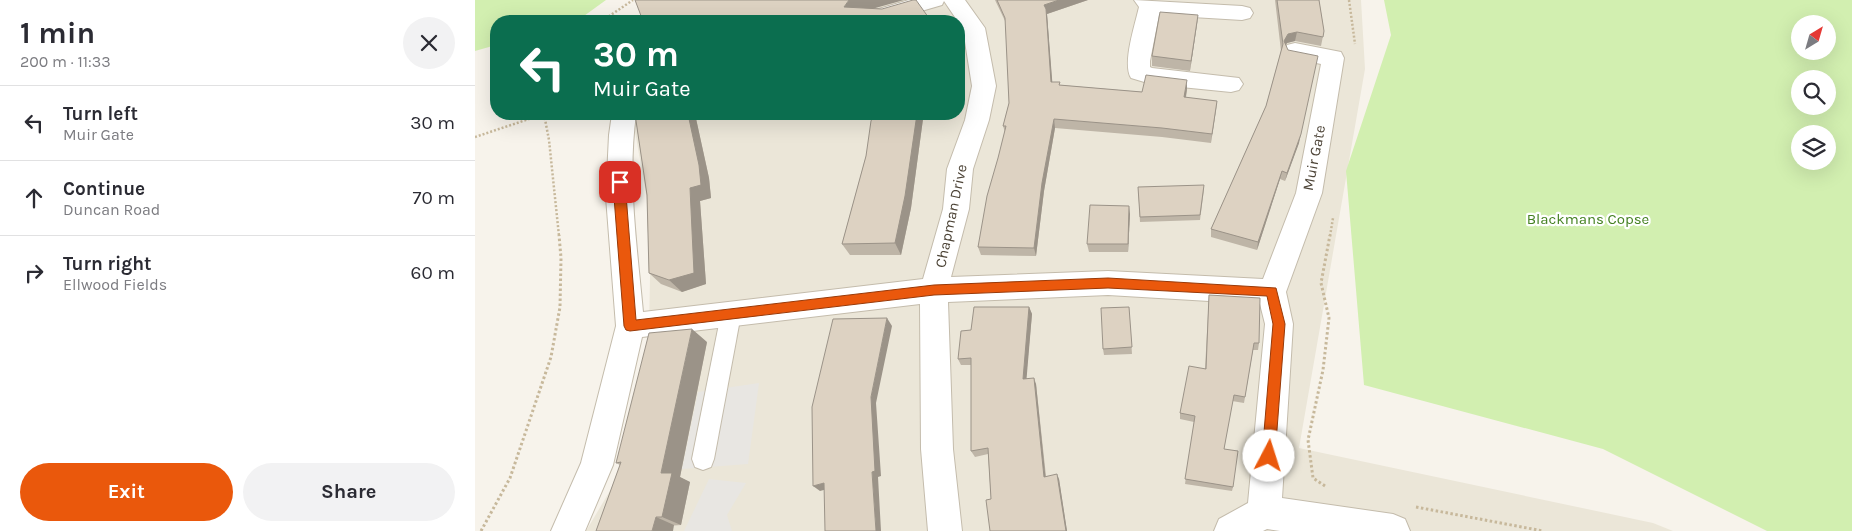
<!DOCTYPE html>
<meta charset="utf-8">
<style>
body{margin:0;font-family:Karla,sans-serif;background:#f2f2f3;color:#2b2b33;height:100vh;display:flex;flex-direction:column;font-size:19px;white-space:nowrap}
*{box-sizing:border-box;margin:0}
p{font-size:16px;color:#7c7c81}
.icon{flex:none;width:28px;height:28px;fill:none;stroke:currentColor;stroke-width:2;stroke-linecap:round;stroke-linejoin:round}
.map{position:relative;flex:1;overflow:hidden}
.panel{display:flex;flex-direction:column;background:#fff;width:475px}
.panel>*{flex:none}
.guide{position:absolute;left:15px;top:15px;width:475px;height:105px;border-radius:20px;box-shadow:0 5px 20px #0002;background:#0b6e4f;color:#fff;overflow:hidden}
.needle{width:32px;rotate:37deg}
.buttons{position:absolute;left:1316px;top:15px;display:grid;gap:10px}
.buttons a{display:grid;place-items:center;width:45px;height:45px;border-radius:50%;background:#fff;box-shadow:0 5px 20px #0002;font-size:25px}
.pin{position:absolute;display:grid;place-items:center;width:42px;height:42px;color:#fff;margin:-21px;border-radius:10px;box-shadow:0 2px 8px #0006}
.me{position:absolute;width:55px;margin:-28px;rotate:5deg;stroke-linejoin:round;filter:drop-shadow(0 0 4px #0008)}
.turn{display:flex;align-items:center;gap:18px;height:105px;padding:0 20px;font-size:22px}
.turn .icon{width:65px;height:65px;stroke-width:2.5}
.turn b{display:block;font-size:35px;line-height:42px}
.round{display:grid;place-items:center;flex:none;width:52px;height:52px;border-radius:26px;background:#f2f2f3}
.head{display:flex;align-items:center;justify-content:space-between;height:85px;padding:0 20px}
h1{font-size:30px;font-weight:700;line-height:38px}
.button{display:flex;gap:10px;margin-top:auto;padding:10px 20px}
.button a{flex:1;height:58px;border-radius:30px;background:#ea580c;color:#fff;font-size:20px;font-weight:700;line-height:58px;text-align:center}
.button a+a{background:#f2f2f3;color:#2b2b33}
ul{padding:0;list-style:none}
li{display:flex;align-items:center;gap:15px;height:75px;padding:0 20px;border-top:1px solid #e1e1e2}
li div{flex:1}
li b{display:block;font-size:19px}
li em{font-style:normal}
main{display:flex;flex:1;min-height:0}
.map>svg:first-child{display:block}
.residential{fill:#ebe6d8}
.green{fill:#d2efb0;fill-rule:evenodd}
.parking{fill:#e8e6e2}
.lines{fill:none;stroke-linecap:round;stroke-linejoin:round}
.service-casing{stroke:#c4bcac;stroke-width:2}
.minor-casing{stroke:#c4bcac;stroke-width:2}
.path-far1{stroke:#c7b89b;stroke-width:2.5;stroke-dasharray:2 2;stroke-linecap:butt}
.path{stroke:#c7b89b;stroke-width:3;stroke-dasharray:2.5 2.5;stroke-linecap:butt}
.service{fill:#fff;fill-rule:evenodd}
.minor{fill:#fff;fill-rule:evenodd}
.wall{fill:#beb5a7}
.shaded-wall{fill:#9b9388}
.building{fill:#ddd2c2;stroke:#9b9388}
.route{fill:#ea580c;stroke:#983908}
.labels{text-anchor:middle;stroke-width:4.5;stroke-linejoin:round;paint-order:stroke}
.street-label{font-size:15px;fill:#4d4437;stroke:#fff}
.park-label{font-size:15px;fill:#448121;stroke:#fff}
</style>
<main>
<section class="panel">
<div class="head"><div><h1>1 min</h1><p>200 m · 11:33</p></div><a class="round"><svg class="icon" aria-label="close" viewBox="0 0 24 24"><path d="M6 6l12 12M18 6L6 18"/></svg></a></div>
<ul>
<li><svg class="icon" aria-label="left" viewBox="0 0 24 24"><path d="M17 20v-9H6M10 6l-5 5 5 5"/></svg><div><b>Turn left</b><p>Muir Gate</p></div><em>30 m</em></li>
<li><svg class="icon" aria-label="ahead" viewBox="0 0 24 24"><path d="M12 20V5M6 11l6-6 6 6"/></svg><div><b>Continue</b><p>Duncan Road</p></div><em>70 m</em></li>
<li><svg class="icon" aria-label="right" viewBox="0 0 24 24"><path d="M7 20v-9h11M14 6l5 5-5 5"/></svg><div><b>Turn right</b><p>Ellwood Fields</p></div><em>60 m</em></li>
</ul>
<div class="button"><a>Exit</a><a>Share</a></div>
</section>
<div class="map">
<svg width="1377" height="531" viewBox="0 0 1377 531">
<rect width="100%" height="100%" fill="#f7f3eb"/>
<polygon class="residential" points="176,0 886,0 890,69 824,448 1178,523 1198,531 111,531 142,479 174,333 176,223 157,114 484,114 484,21 166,21 167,7"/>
<g class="green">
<polygon points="0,0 131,0 102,21 21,21 21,45 0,51"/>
<path d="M909,0h468v531h-85l-164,-82 -239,-64 -18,-214 45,-136zM1325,24h27v27h-27zM1325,79h27v27h-27zM1325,134h27v27h-27z"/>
</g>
<g class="parking">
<polygon points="284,383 273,464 207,469 223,392"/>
<polygon points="234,479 271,483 252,515 257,531 209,531"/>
</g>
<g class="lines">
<defs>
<polygon id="service" points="256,305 263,308 266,314 239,459 236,467 228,470 220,467 217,459 246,314 249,308"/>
<g id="minor">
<path d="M434,0h56l20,28 11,58 -7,34 -16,49 -4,40 -18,68 157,-6 155,8 33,-86 25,-129 -34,-7 -3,-6 3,-6 8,-2 46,9 3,6 -22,135 -36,99 7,32 -11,174 111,16 12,5 5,12h-130l-13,-2 -4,2h-49l5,-12 29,-16 17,-179 -5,-20 -152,-9 -160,7 5,147 9,82h-34l-7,-82 -1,-145 -278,33 -29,128 -28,66h-34l30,-68 35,-137 -10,-129 3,-62 3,-21h24c-9,66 1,132 7,198l280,-33 20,-70 4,-40 18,-49 7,-34 -9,-57 -19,-28 -2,4 -55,16h-35l3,-5z"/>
<path d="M659,0l108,6 8,2 3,5 -3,5 -8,2 -83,-5 -9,46v6l2,1 87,10 4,6 -4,6 -8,2 -80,-8 -20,-6c-9,-15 4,-53 8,-71z"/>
</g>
</defs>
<use href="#service" class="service-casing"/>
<use href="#minor" class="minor-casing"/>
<g class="path-far1">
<polyline points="874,0 880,44"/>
<polyline points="127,21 158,0"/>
<polyline points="69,114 74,140 84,236"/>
<polyline points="0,137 69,114"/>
<polyline points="855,236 858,218"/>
</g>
<g class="path">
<polyline points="850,486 838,478 833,440 848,370 854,318 846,283 855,235"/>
<polyline points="941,507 1068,531"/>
<polyline points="6,531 35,478 76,357 85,307 86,258 84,235"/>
</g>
<use href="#service" class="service"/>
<use href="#minor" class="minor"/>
</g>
<g class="wall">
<polygon points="520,0 613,0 572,14 577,82 585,85 667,92 712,89 711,98 742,101 736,143 687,137 580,128 569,191 561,256 506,255 503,247 530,132 528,126 534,103 531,23"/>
<polygon points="800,0 844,0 849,31 846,46 820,41 812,43 811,45 824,143 810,181 805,179 782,250 736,237 736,229 791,106 806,51"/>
<polygon points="723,15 722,24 715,71 677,66 677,56"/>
<polygon points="160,114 220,114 234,178 236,198 225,201 231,284 207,292 186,284 174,273 172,195"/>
<polygon points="399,114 450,114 448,119 436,208 426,255 375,255 367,244 391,156"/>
<polygon points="663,187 729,189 725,220 665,222"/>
<polygon points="655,214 653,252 614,252 612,244"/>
<polygon points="734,295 784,343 783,350 778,350 769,403 757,401 749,449 758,487 757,491 710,484 719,422 705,419 705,413 730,369"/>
<polygon points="554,307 557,314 551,378 561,384 571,476 584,479 592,531 515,531 516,499 513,454 500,457 496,451 496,365 486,365 483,359"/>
<polygon points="654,307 657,354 629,355 628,349"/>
<polygon points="232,342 205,477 215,482 206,525 121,531 145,465 141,463"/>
</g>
<g class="shaded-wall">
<polygon points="374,0 429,0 379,14 369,7"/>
<polygon points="584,0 613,0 572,14 578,91 576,82 569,5"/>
<polygon points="723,15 722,24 715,71 716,61"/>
<polygon points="822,32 820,41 812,43 807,50 809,41 813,34"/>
<polygon points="712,80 712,89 709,107 709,97"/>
<polygon points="742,101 741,110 736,143 737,134"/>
<polygon points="213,114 220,114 234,178 236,198 225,201 231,284 207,292 194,280 215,188"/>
<polygon points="442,114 450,114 448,119 436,208 426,255 420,243"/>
<polygon points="579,119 580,128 569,191 561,256 559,248 567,183"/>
<polygon points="826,134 824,143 810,181 812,173"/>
<polygon points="807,171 805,179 782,250 783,242"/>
<polygon points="654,206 655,214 653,252 653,244"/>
<polygon points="554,307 557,314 551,385 548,379"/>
<polygon points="412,318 417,326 401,403 406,476 403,477 406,531 401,531 397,472 396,397"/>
<polygon points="217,329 232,342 205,477 215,482 206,525 187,517 186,473"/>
<polygon points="559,378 561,384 571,482 569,477"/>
<polygon points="582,474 584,479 592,531 591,531"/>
<polygon points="349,483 356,488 345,491 338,486"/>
<polygon points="181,517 199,525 198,531 177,531"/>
</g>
<g class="building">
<polygon points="160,0 375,0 374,0 369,7 407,9 438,0 441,0 456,21 168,21"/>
<polygon points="522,0 584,0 569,5 571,9 576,82 585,82 584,85 667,92 671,75 712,80 709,97 742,101 737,134 687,128 579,119 567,183 559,248 503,247 512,196 523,158 531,126 528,126 534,103 530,18"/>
<polygon points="802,0 844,0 849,31 848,37 822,32 813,34 809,41 813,50 843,56 826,134 812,173 807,171 783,242 736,229 791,106 808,44"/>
<polygon points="685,12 723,15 716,61 677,56"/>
<polygon points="160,114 213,114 224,165 226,185 215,188 219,273 194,280 174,273 172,195"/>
<polygon points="399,114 442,114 430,196 420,243 367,244 391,156 396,121"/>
<polygon points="729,185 725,215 665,217 663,187"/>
<polygon points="615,205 654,206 653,244 612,244"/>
<polygon points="734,295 785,298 784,343 779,343 770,397 759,395 749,449 763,451 758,487 710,479 720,416 705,413 714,366 731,369"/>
<polygon points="499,307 554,307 548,379 559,378 569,477 582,474 591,531 515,531 511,500 516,499 513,448 496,451 496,358 483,359 486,331 496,330"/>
<polygon points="654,307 657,347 628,349 626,308"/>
<polygon points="412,318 396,397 400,471 397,472 401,531 350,531 349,483 338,486 337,407 358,319"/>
<polygon points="217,329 186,473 197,473 187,517 181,517 177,531 121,531 146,462 141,463 174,333"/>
</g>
<polygon class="route" points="145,177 150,182 161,320 459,285 633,278 801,288 810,324 800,456 798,460 794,462 789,460 787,456 798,324 792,296 633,288 459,295 155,331 151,330 149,326 139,197 139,182"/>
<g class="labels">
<g class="street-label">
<text transform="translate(839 158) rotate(-79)" y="5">Muir Gate</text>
<text transform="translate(476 216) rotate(-78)" y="5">Chapman Drive</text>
</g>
<g class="park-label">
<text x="1113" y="224">Blackmans Copse</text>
</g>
</g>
</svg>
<div class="buttons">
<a><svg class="needle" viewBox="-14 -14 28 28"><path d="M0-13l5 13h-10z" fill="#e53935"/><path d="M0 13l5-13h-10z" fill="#7c7c81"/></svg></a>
<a><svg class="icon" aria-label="search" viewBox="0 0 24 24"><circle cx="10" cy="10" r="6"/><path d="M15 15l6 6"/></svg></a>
<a><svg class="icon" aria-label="layers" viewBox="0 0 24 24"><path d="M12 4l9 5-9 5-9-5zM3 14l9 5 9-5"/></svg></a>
</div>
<div class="pin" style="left:145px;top:182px;background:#d93025"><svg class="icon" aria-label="arrive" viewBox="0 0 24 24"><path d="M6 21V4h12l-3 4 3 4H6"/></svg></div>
<svg class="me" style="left:794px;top:456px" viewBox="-20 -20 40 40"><circle r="19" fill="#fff"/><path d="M0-13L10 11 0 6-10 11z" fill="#ea580c"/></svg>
<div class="guide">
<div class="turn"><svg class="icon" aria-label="left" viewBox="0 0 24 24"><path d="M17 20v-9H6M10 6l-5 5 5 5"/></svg><div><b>30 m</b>Muir Gate</div></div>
</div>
</div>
</main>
